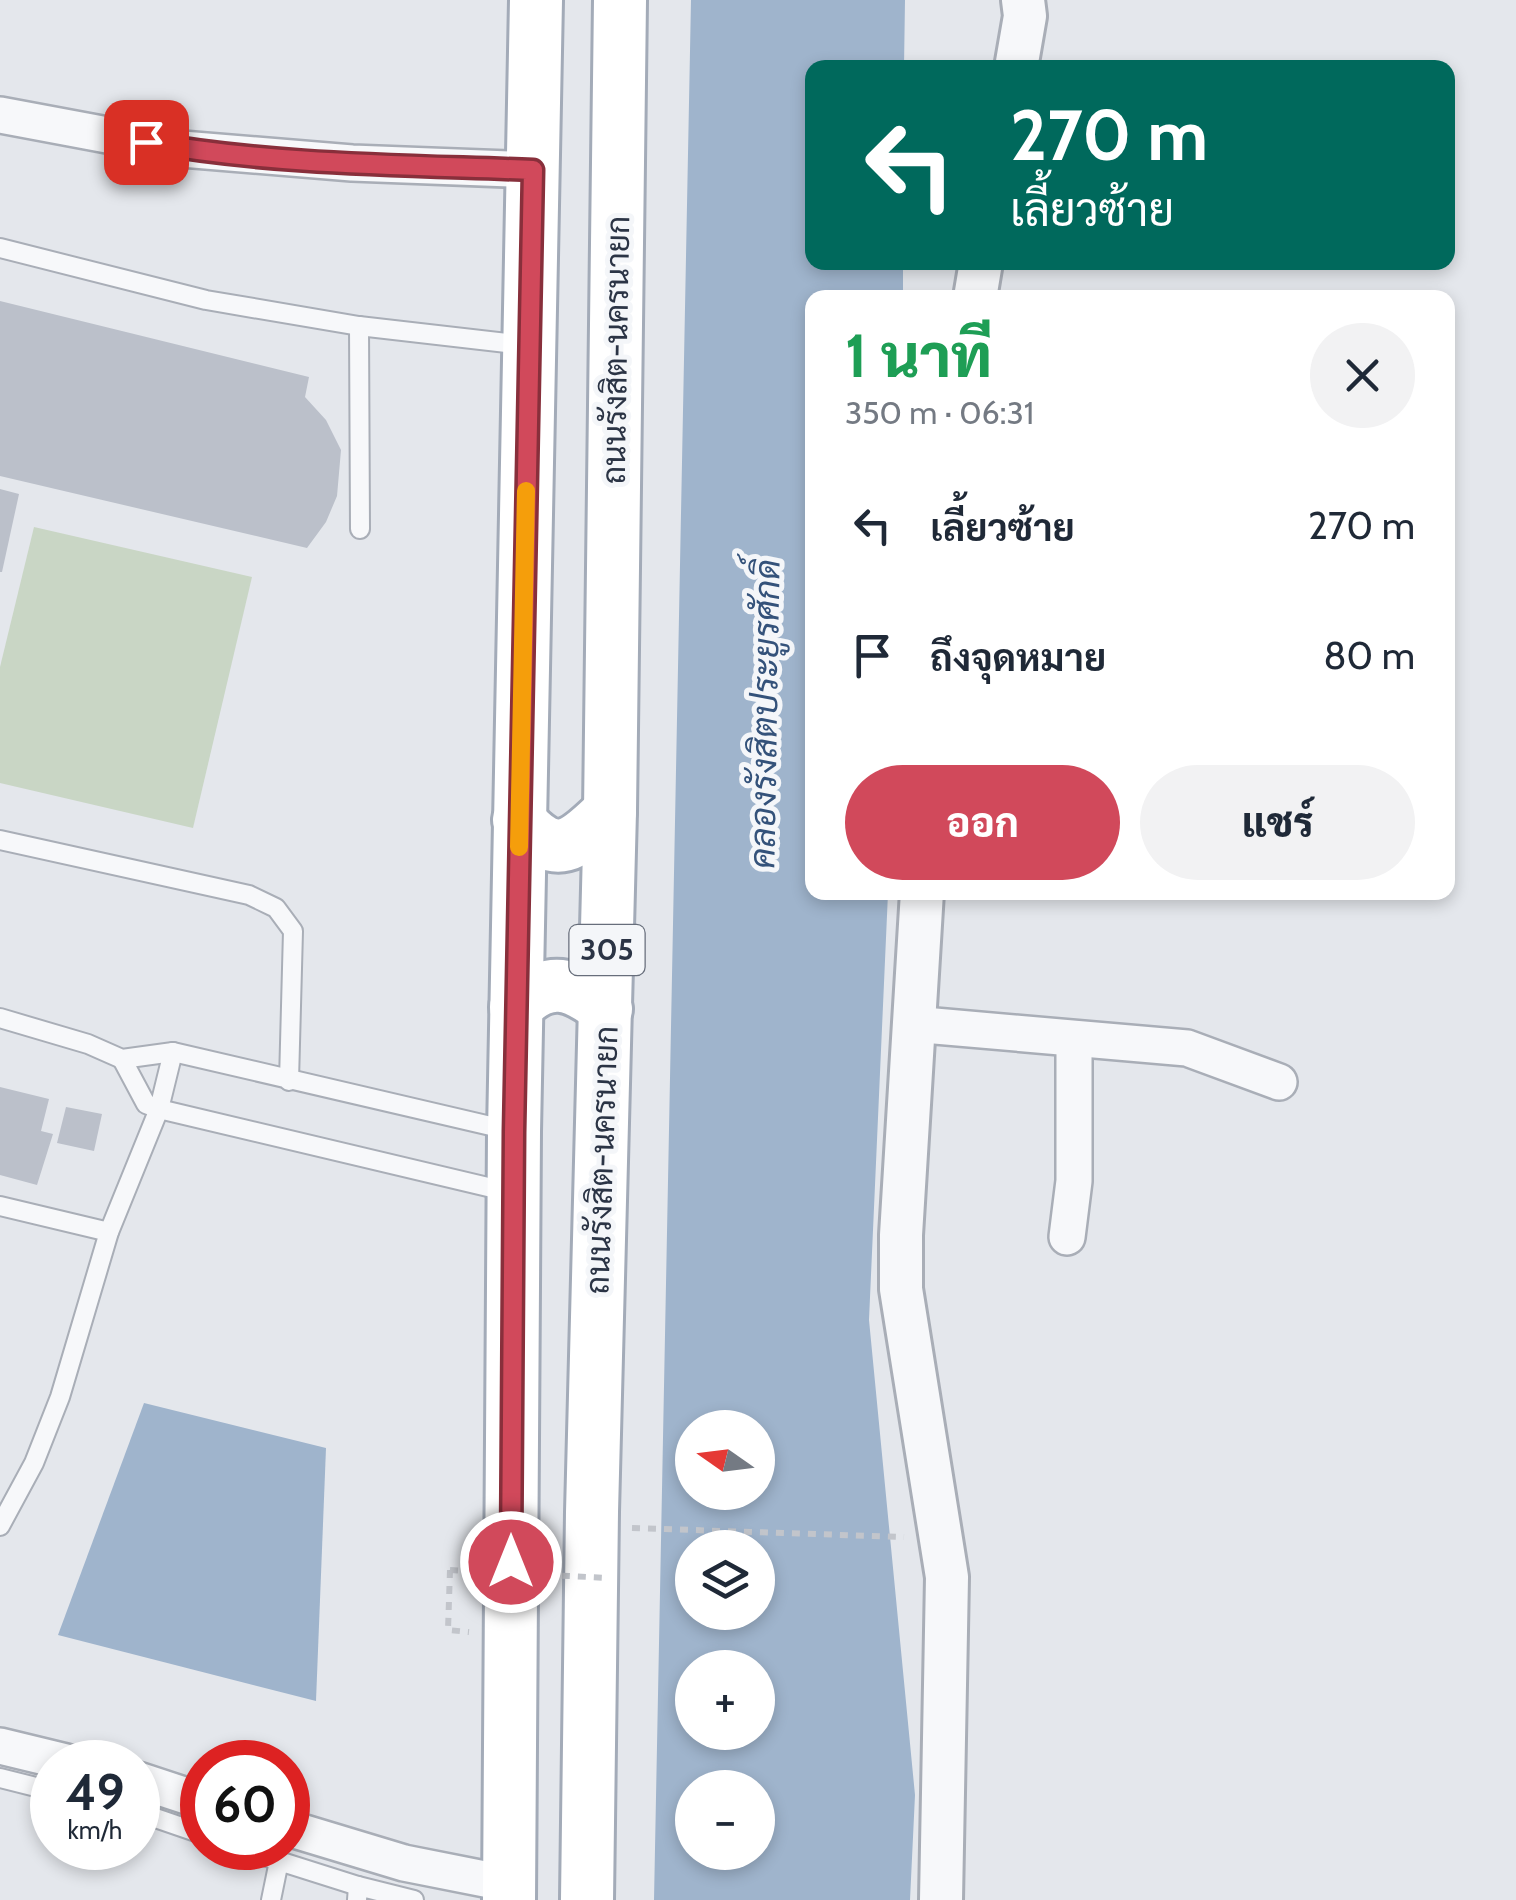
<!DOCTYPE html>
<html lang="th">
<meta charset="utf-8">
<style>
body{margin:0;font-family:Cabin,Sarabun,sans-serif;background:#f2f2f3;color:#1f2937;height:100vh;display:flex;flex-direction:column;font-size:38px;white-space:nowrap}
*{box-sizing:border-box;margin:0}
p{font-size:32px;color:#747a83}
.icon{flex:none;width:55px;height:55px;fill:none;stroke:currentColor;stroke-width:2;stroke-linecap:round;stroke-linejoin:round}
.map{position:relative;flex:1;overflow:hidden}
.sheet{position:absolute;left:805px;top:290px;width:650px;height:610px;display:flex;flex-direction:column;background:#fff;border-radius:20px;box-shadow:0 5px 15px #0003}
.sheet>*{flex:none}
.top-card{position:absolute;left:805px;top:60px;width:650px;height:210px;border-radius:20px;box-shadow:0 5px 15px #0003;background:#00695c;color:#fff;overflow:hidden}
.needle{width:65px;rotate:284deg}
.fabs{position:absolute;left:675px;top:1410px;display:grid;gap:20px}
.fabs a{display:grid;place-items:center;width:100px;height:100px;border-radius:50%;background:#fff;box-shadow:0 5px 15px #0003;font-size:50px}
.speed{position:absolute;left:30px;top:1740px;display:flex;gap:20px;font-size:50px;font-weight:700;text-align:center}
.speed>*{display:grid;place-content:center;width:130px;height:130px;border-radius:50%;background:#fff;box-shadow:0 5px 15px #0003;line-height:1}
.speed small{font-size:25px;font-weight:400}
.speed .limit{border:15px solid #d22;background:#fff;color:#111}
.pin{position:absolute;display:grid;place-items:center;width:85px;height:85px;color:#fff;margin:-42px;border-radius:20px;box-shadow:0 5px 15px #0006}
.me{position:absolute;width:110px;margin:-55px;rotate:0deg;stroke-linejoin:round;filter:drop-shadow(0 0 8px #0008)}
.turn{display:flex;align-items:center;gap:35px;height:210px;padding:0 40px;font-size:45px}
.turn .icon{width:130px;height:130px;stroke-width:2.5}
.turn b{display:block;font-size:70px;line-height:85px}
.round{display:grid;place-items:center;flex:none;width:105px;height:105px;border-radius:52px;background:#f2f2f3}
.head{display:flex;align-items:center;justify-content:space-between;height:170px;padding:0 40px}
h1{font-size:60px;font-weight:800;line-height:75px;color:#1e9e55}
.cta{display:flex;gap:20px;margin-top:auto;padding:20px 40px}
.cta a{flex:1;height:115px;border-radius:60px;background:#d1495b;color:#fff;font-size:40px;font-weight:800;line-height:115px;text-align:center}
.cta a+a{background:#f2f2f3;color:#1f2937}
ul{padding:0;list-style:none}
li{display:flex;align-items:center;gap:30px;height:130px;padding:0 40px}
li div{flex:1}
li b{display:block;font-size:38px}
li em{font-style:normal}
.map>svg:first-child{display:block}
.green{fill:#c9d6c5}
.water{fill:#9fb4cc;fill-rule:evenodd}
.building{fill:#bbc0ca}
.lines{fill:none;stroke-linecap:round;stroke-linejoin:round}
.service-casing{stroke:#a9aeb7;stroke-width:22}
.minor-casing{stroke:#a9aeb7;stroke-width:40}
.tertiary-casing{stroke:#a9aeb7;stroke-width:48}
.primary-casing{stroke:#a3abb8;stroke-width:58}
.path{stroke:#c2c5cb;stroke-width:6;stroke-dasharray:8 8;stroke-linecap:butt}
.service{stroke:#f7f8fa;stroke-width:18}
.minor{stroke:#f7f8fa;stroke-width:35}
.tertiary{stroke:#f7f8fa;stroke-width:42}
.primary{stroke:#fff;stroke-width:52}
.path-bridge{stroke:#c2c5cb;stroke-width:6;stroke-dasharray:8 8;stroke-linecap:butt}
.route-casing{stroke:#882f3b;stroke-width:25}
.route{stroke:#d1495b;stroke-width:18}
.slow{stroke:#f59e0b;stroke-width:18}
.labels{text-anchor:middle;stroke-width:10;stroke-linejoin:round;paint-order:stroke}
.shield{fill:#f4f6f9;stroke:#676e7b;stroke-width:2.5}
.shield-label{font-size:30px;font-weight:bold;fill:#2b3445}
.street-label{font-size:32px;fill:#2b3445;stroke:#f4f6f9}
.water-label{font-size:35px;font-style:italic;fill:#34527a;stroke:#f4f6f9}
</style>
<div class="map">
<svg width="1516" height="1900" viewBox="0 0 1516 1900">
<rect width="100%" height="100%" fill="#e4e7ec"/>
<polygon class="green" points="34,527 252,577 193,828 0,783 0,667"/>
<g class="water">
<path d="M691,0h214l-1,67 -92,1v194l91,1v34l-91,1v594l76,1 -19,427 46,475 -5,105h-256zM692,1428h66v64h-66zM692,1548h66v64h-66zM692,1668h66v64h-66zM692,1788h66v64h-66z"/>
<polygon points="144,1403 326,1448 316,1701 58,1635"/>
</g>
<g class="building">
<polygon points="0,301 309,377 305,397 326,420 341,450 337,496 326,522 307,548 0,476"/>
<polygon points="0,489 19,494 2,572 0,572"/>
<polygon points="0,1087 49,1099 41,1131 53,1134 37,1185 0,1175"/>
<polygon points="66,1107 102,1114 94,1151 57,1143"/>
</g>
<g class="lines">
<defs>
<g id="service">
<polyline points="0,248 206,300 359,326 524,345"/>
<polyline points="359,326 360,529"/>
<polyline points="0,840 249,895 276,908 293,931 289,1081"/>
<polyline points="0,1018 88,1044 122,1059 173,1052 508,1130"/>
<polyline points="122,1059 146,1104 159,1109 509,1192"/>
<polyline points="0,1206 109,1232"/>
<polyline points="0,1526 34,1463 60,1397 109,1232 159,1109 173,1052"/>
<polyline points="0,1778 52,1791"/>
<polyline points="138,1812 202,1834"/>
<polyline points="241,1848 279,1861"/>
<polyline points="271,1900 279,1861 358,1886"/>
<polyline points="357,1900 358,1886 414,1900"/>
</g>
<g id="minor">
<polyline points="0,115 182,149 352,163 533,170"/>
<polyline points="912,1024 1187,1048 1279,1082"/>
<polyline points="1067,1237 1074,1181 1074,1041"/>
<polyline points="0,1746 66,1762"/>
<polyline points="138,1780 202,1801"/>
<polyline points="288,1828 404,1863 510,1884"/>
</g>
<g id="tertiary">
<polyline points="1016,68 1025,16 1023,0"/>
<polyline points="975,298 981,262"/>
<polyline points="922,892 901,1235 901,1289 947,1577 941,1900"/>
</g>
<g id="primary">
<path d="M519,820c37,44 56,25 91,-9"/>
<path d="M516,1007c32,-33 57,-24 90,2"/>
<polyline points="509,1900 514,1132 536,0"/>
<polyline points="587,1900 592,1512 610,811 620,0"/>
</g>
</defs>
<use href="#service" class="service-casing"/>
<use href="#minor" class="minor-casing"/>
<use href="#tertiary" class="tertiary-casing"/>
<use href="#primary" class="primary-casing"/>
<g class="path">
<polyline points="632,1528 904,1537"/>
<polyline points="450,1570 448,1630 469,1632"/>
</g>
<use href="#service" class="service"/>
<use href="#minor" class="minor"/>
<use href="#tertiary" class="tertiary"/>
<use href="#primary" class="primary"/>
<polyline class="path-bridge" points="450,1570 608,1578"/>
</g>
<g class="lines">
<defs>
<path id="route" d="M146,142c126,23 259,23 387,28l-19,962 -3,430"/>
</defs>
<use href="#route" class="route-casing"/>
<use href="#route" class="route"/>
<polyline class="slow" points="519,847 526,491"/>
</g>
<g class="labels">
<rect class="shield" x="569.5" y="925" width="75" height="50" rx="8"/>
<g class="shield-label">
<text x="607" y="960">305</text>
</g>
<g class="street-label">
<text transform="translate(616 350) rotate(-89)" y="11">ถนนรังสิต-นครนายก</text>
<text transform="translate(602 1160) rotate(-88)" y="11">ถนนรังสิต-นครนายก</text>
</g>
<g class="water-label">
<text transform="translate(765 714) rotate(-89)" y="12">คลองรังสิตประยูรศักดิ์</text>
</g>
</g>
</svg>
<div class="fabs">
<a><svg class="needle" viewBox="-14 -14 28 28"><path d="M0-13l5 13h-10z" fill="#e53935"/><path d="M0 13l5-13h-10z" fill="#747a83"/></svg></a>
<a><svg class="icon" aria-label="layers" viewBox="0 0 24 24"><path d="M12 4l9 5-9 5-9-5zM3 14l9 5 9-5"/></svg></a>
<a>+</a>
<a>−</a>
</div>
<div class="speed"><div>49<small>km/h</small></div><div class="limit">60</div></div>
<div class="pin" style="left:146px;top:142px;background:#d93025"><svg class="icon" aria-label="arrive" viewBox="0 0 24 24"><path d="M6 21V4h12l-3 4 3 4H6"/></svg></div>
<svg class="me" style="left:511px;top:1562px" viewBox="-20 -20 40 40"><circle r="17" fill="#d1495b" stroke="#fff" stroke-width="3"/><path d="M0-11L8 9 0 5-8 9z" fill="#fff"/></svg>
<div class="top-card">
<div class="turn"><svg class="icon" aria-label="left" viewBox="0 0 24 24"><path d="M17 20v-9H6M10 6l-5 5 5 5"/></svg><div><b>270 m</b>เลี้ยวซ้าย</div></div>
</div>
<section class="sheet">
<div class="head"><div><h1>1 นาที</h1><p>350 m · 06:31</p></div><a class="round"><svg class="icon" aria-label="close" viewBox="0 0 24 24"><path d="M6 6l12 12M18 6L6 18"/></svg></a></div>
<ul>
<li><svg class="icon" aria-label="left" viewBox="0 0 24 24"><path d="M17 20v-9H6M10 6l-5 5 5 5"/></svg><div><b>เลี้ยวซ้าย</b></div><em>270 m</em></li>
<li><svg class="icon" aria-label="arrive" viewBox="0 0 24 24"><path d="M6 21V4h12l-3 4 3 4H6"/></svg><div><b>ถึงจุดหมาย</b></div><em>80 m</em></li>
</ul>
<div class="cta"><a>ออก</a><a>แชร์</a></div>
</section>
</div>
